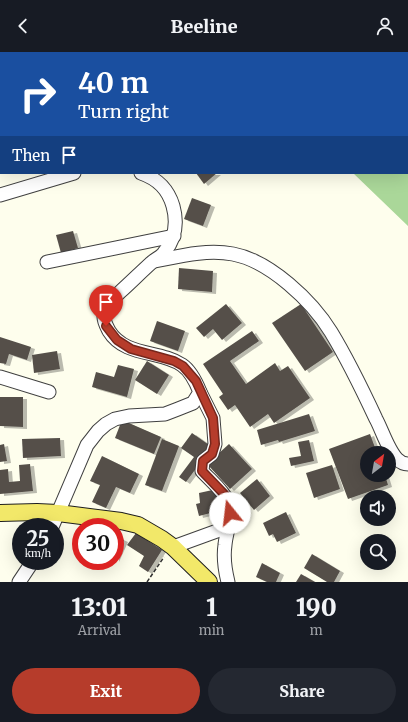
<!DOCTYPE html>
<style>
body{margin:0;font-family:Merriweather,serif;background:#242831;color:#f1f3f6;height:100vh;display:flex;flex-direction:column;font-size:15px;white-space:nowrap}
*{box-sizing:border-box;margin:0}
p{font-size:13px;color:#9ea1a6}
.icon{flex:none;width:22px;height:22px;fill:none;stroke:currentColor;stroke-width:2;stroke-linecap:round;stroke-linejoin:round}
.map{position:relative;height:530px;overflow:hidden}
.side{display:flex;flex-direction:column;background:#171b24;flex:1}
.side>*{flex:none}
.banner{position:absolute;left:0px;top:0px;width:408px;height:122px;box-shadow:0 4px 16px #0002;background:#1a4fa0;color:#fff;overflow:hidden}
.needle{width:26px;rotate:31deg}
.buttons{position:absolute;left:360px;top:394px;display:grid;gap:8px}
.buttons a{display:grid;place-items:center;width:36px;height:36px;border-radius:50%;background:#171b24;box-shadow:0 4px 16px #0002;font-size:20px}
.speed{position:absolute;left:12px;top:466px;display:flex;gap:8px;font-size:20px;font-weight:700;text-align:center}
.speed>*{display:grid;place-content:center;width:52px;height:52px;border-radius:50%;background:#171b24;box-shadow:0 4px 16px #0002;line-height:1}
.speed small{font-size:10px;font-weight:400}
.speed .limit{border:6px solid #d22;background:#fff;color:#111}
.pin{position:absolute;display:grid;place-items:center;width:34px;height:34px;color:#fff;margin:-41px -17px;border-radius:50% 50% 50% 0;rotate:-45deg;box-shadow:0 0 4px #0007}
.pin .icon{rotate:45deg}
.me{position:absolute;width:44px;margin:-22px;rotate:344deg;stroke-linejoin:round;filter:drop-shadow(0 0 3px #0008)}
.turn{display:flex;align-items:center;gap:14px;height:84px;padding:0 12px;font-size:18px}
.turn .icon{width:52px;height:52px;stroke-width:2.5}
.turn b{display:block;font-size:28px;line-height:34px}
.then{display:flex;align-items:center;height:38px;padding:0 12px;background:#0003;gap:8px;font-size:15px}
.eta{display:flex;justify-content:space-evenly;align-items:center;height:68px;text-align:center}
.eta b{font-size:24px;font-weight:800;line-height:28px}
.action{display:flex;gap:8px;margin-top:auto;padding:8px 12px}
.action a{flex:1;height:46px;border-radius:24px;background:#b63c2b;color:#fff;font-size:16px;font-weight:800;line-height:46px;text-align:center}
.action a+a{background:#242831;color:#f1f3f6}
header{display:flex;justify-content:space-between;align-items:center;height:52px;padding:0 12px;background:#171b24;font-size:18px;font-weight:800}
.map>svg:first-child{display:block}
.forest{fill:#aad799}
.building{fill:#55504a;filter:url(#shadow)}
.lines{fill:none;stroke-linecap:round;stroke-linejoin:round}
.minor-casing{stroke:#404040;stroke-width:15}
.major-casing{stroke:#1e1e1e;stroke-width:18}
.path{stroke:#2f2f2f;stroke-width:1.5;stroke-dasharray:4 2;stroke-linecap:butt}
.minor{stroke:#fff;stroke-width:13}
.major{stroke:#f2e869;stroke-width:16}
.route-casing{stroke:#76271c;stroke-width:10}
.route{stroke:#b63c2b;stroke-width:7}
</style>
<header><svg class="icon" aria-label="back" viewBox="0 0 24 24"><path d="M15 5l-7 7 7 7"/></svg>Beeline<svg class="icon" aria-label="person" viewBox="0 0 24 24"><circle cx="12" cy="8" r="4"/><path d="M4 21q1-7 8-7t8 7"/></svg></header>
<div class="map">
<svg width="408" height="530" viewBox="0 0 408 530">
<defs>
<filter id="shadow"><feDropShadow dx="4" dy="2" stdDeviation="0" flood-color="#0004"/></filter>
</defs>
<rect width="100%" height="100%" fill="#fefeed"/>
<polygon class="forest" points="184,0 408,0 408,174 353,121 407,121 407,1"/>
<g class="building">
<polygon points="196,121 217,121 204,132"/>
<polygon points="192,146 211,153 203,174 184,167"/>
<polygon points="73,179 78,196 61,201 56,183"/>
<polygon points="179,216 213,219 212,240 178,237"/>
<polygon points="226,252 242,271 222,288 213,277 204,285 196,276"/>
<polygon points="301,252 333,300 305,319 272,271"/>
<polygon points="157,269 185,279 178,299 150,289"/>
<polygon points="252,279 259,289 230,309 246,332 275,311 280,319 288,314 310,346 274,371 268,362 250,375 235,353 228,358 219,345 223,342 203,312"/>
<polygon points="0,285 31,295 27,308 9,302 6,312 0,311"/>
<polygon points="57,299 60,317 34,321 32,303"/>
<polygon points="147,309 169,323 157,342 135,328"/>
<polygon points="118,313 134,317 127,345 92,335 96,320 114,325"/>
<polygon points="0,345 23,345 23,375 0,374"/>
<polygon points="309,362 315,379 279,390 278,388 261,393 257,378"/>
<polygon points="122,368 161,385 154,402 115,386"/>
<polygon points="192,381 212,395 186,430 179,425 194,405 181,396"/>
<polygon points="370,382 377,401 367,401 367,423 385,423 388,433 348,447 329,397"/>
<polygon points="60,386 61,404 23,406 22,387"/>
<polygon points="162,387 179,394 162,439 145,433"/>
<polygon points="309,388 314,409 291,414 289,406 301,404 298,390"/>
<polygon points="4,392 7,409 0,410 0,393"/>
<polygon points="229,392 252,417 230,437 207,412"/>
<polygon points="102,404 139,422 130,441 116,435 106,456 92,450 100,433 90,429"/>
<polygon points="30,412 33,439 0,442 0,418 8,417 9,430 20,429 19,413"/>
<polygon points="332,413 340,437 314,446 306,421"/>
<polygon points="257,427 270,444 254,458 240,441"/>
<polygon points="217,437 222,458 199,464 196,452 200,451 199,441"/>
<polygon points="286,460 296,481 277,490 273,482 269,484 263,471"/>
<polygon points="136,481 162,498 148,520 139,514 144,504 127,493"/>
<polygon points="115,484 124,488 115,508"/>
<polygon points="312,502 340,519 334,530 327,530 304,516"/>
<polygon points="262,511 280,521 276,530 267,530 256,525"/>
<polygon points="301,522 315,530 296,530"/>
</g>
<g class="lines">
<defs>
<g id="minor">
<polyline points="9,0 10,1"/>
<polyline points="0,143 74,121"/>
<path d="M155,209c25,-5 52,-12 78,-7 37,7 79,47 98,78 17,28 31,57 45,87 6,11 12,31 21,40 3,3 7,5 11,5"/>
<polyline points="47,210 174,184"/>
<polyline points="0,325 49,340"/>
<path d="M200,340l13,26 2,26 -3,10 -9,7 -1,10c9,10 21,19 26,31 6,12 -2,30 -3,43 -2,13 0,25 3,37"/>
<path d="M52,475l35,-82 11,-14 8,-7 9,-5 14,-3 36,-2 13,-5 15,-6 7,-11c-4,-10 -9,-21 -18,-27 -22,-15 -57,-8 -73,-34 -2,-4 -5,-9 -5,-14 1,-11 9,-18 16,-25 10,-9 20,-19 31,-29 3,-3 8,-5 12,-9 12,-14 15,-30 10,-48 -5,-17 -15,-27 -32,-33"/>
<polyline points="173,495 228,475"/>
<polyline points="19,530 33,509"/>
</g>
<polyline id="major" points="0,461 37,460 58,461 121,469 138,473 162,487 173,495 209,530"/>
</defs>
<use href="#minor" class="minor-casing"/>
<use href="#major" class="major-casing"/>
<polyline class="path" points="147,530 164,505"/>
<use href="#minor" class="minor"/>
<use href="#major" class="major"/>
</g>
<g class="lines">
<defs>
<polyline id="route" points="106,274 117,288 131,297 174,309 183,314 196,329 213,366 215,392 212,402 203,409 202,419 225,443 229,452 230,461"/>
</defs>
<use href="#route" class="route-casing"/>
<use href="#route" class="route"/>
</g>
</svg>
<div class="buttons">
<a><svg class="needle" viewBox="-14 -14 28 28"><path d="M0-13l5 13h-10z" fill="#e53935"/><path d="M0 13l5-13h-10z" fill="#9ea1a6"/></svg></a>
<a><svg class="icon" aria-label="sound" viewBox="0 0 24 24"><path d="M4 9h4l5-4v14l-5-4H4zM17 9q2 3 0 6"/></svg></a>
<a><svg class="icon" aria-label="search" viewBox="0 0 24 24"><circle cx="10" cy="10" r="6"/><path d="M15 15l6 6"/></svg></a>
</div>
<div class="speed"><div>25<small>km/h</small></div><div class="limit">30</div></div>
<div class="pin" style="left:106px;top:274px;background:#d93025"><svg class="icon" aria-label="arrive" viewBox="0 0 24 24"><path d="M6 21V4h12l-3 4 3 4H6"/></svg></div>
<svg class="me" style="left:230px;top:461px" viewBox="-20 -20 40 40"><circle r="19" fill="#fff"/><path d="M0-13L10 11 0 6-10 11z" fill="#b63c2b"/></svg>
<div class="banner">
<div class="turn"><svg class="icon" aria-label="right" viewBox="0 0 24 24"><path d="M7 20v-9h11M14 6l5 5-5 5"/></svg><div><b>40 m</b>Turn right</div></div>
<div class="then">Then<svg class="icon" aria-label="arrive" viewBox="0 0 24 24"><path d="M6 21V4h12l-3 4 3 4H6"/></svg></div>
</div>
</div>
<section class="side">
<div class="eta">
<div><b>13:01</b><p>Arrival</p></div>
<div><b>1</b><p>min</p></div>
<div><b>190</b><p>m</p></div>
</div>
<div class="action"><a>Exit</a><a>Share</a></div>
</section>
